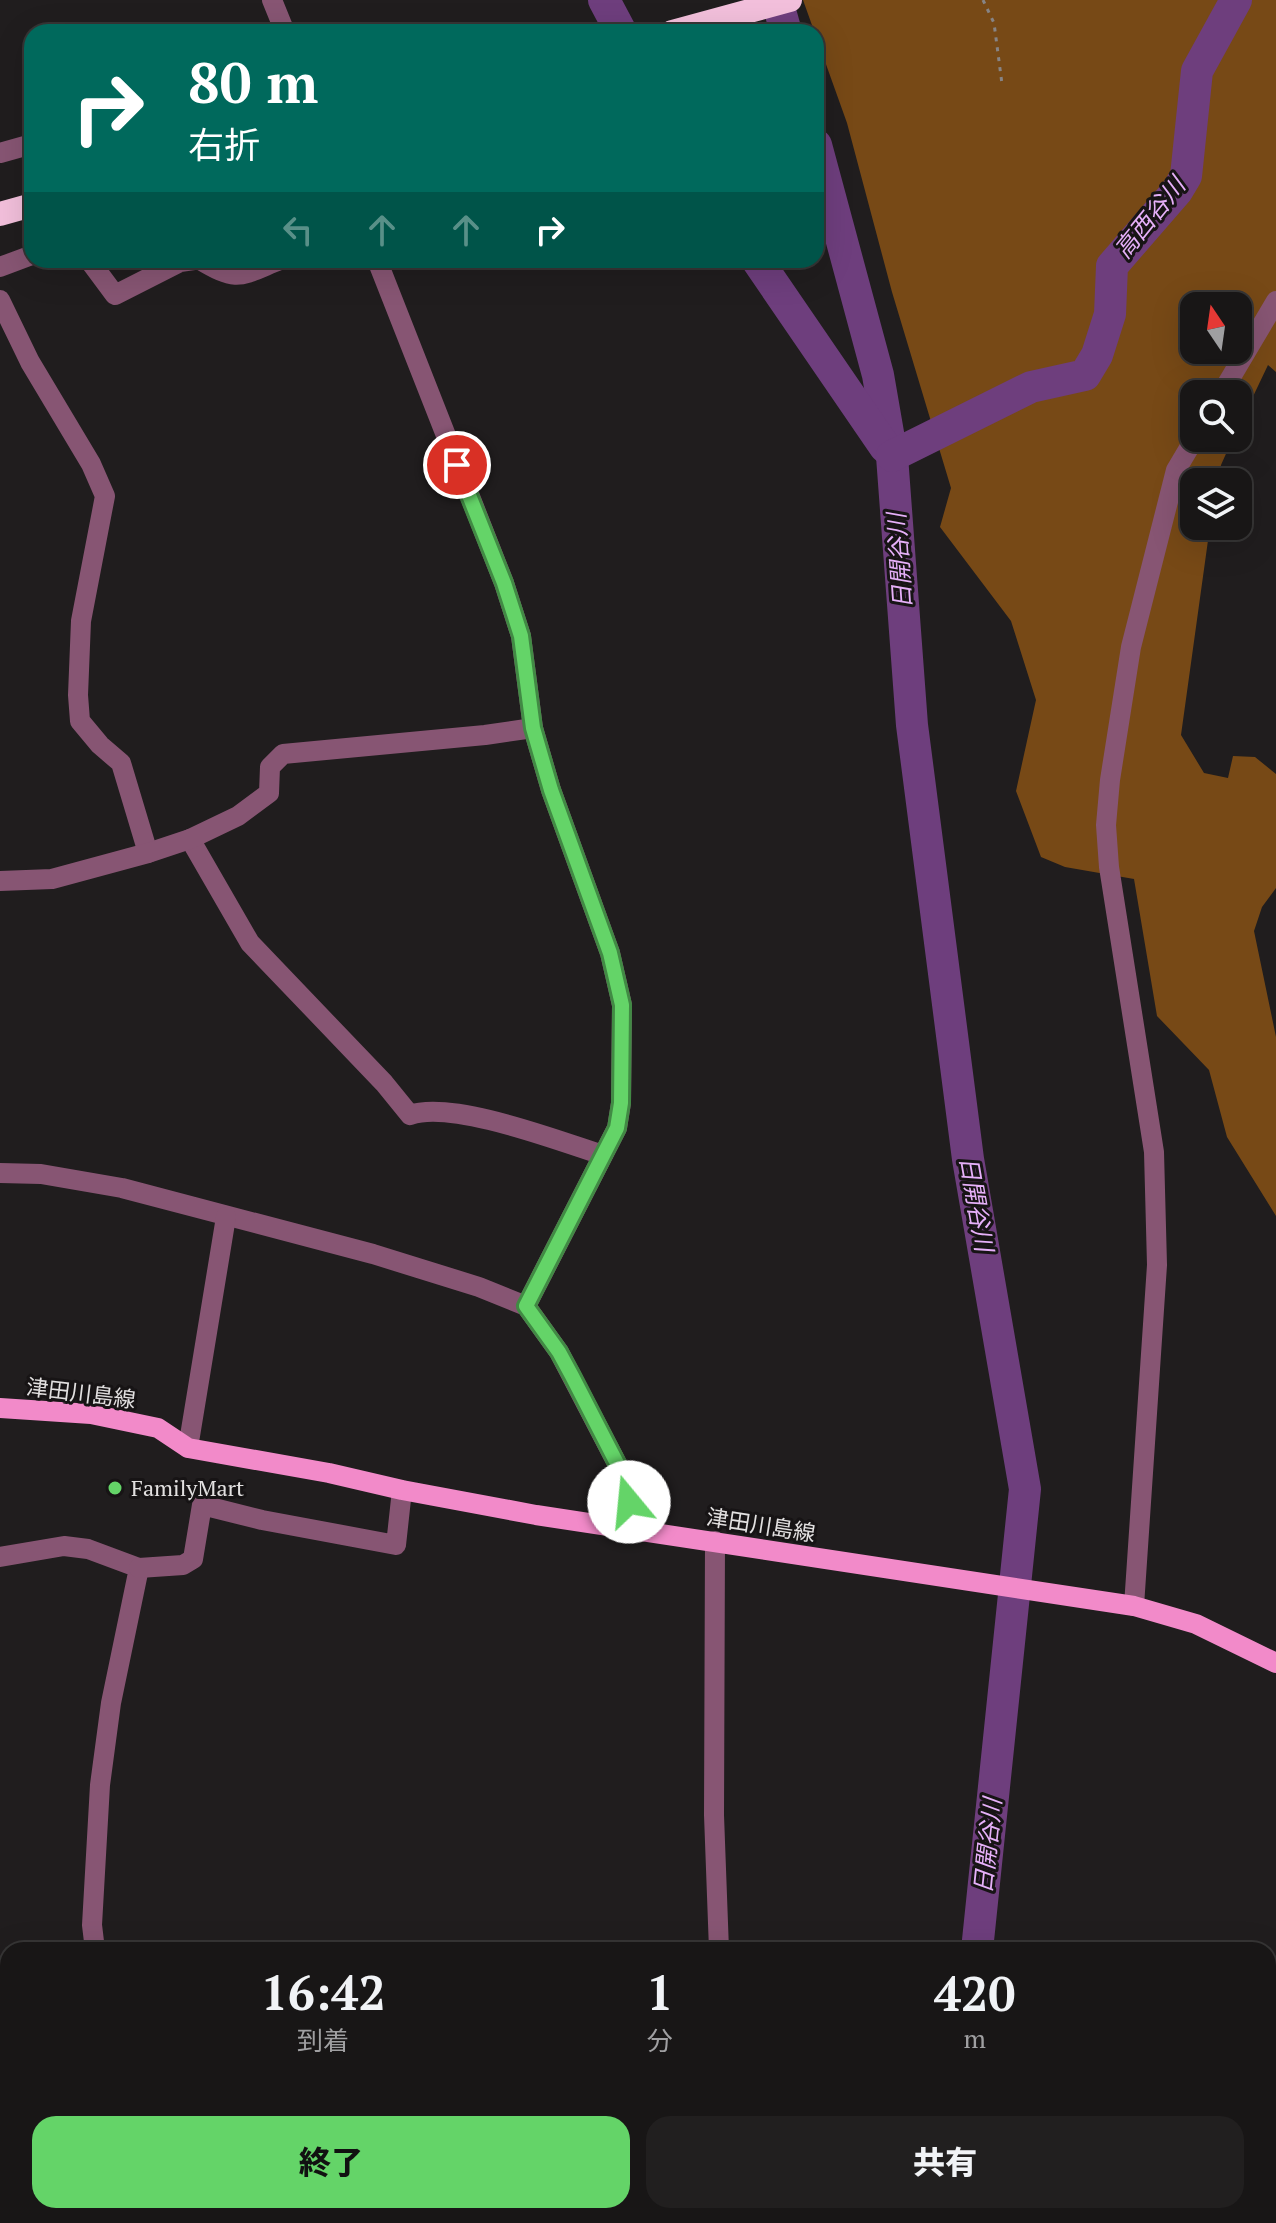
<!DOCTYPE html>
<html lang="ja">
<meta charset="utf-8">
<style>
body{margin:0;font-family:"PT Serif","Noto Sans JP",serif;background:#211f1f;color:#f1f3f6;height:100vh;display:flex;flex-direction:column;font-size:30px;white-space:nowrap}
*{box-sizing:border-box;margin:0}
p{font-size:26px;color:#9f9fa1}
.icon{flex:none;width:44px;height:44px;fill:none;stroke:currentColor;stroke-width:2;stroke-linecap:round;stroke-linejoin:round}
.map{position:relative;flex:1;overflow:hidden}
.panel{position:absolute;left:0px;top:1942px;width:1276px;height:282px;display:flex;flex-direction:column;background:#181616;border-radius:24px 24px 0 0;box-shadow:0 8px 32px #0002,0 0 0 2px #363535}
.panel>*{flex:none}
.top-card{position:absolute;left:24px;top:24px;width:800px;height:244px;border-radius:24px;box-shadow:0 8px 32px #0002,0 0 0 2px #363535;background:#00695c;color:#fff;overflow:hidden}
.needle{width:52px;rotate:347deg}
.tools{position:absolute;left:1180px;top:292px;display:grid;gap:16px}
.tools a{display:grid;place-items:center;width:72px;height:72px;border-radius:16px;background:#181616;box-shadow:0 8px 32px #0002,0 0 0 2px #363535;font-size:40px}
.pin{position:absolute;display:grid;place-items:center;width:68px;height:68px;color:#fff;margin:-34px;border:4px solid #fff;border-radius:50%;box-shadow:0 2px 8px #0007}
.me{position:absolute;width:88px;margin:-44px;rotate:343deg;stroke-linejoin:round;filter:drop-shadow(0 0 6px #0008)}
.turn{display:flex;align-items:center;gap:28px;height:168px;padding:0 32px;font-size:36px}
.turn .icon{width:104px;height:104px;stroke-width:2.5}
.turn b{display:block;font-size:56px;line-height:68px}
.lanes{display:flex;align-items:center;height:76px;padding:0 32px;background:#0003;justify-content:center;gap:40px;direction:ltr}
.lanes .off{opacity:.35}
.eta{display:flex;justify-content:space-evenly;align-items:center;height:136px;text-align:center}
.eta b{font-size:48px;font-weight:800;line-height:56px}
.cta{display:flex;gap:16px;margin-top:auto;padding:16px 32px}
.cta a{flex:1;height:92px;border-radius:24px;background:#64d468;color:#111;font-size:32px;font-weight:800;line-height:92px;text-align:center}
.cta a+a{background:#211f1f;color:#f1f3f6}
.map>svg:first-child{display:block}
.forest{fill:#774916;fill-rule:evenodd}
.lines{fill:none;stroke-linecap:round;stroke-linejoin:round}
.river{stroke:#6e3e7d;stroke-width:32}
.path{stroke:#878485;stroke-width:3;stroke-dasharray:4 6;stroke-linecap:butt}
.minor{stroke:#875573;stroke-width:20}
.major{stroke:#f28ac9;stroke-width:20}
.highway{stroke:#f2bfdb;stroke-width:24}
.route-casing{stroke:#418a44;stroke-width:20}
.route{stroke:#64d468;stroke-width:14}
.poi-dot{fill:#64d468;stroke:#171415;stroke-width:3}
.labels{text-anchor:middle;stroke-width:6;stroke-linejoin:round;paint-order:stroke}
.street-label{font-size:22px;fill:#e2e0e0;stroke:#171415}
.poi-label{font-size:22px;fill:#e2e0e0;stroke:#171415;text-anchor:start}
.water-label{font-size:24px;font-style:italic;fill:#e6b0f9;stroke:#171415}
</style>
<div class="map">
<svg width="1276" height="2223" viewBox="0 0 1276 2223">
<rect width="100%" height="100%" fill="#201d1e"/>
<path class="forest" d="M803,0h473v372l-8,-7 -30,63v-34h-44v44h39l-12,27 -3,17h-24v44h16l-29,209 23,38 24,5 5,-22 22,1 21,17v114l-14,19 -8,24 22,106v179l-49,-79 -18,-67 -52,-54 -23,-137 -69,-12 -24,-10 -25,-66 20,-91 -25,-79 -71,-94 11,-39 -59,-196 -45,-169zM1194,306h44v44h-44z"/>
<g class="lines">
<g class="river">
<polyline points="604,0 621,32"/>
<polyline points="777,0 786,32"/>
<polyline points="816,145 878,375 892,456 912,725 968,1159 1025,1489 977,1950"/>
<polyline points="757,260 885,447"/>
<polyline points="892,456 1031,387 1085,375 1097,355 1110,314 1112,266 1177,191 1186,176 1197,71 1236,0"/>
<polyline points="953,2223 954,2216"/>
</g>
<polyline class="path" points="983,0 994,23 1002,84"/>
<g class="minor">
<polyline points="272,0 285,32"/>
<polyline points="0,153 32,144"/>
<polyline points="89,260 115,295 180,262 194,260"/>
<path d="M200,260c38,23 40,16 80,0"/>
<polyline points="377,260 504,583 521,636 533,728 551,790 610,953 622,1005 621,1103 617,1128 526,1306"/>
<polyline points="0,267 32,255"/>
<polyline points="0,300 30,362 91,464 105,496 81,621 78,695 80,721 100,745 121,763 148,853"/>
<polyline points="1221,394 1276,301"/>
<path d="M190,839l60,104 134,140 26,32c42,-15 149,26 193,40"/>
<polyline points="0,881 52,879 148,853 190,839 238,816 269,793 270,767 283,754 485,735 533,728"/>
<polyline points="0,1173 41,1174 122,1188 373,1254 479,1287 526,1306 559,1352 623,1475 629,1502 628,1528"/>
<polyline points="188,1448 226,1217"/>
<polyline points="715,1541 714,1815 719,1950"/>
<polyline points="0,1557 64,1546 88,1549 139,1568 111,1703 100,1785 92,1925 95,1950"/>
<polyline points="139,1568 183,1565 193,1559 202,1505 262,1520 396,1545 402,1490"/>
<polyline points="1134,1606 1157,1265 1154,1152 1109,867 1106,825 1110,780 1131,647 1176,470 1195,438"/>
<polyline points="147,2216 149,2223"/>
<polyline points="734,2216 735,2223"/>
</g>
<polyline class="major" points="0,1408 91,1414 158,1428 188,1448 329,1473 402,1490 536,1515 1134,1606 1196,1624 1276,1663"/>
<g class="highway">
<polyline points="672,32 790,0"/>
<polyline points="0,214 32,205"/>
</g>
</g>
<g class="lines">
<defs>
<polyline id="route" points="457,465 504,583 521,636 533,728 551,790 610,953 622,1005 621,1103 617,1128 526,1306 559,1352 572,1376 623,1475 629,1502"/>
</defs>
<use href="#route" class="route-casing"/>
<use href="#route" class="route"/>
</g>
<circle class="poi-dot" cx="115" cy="1488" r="8"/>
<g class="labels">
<g class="street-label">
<text transform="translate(81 1393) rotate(7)" y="8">津田川島線</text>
<text transform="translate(761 1525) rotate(9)" y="8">津田川島線</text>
</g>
<g class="poi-label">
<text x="131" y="1496">FamilyMart</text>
</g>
<g class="water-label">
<text transform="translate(1150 218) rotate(-51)" y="8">高西谷川</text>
<text transform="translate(900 561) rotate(-94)" y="8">日開谷川</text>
<text transform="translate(976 1204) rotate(80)" y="8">日開谷川</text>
<text transform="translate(988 1846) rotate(-84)" y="8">日開谷川</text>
</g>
</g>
</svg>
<div class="tools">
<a><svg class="needle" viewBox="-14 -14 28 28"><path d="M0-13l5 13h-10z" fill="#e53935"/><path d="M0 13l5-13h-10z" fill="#9f9fa1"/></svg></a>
<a><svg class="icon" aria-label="search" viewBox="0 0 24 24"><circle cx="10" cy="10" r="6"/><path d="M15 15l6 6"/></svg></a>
<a><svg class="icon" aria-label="layers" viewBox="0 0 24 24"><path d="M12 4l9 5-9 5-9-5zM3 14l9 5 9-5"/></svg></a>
</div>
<div class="pin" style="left:457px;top:465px;background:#d93025"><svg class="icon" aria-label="arrive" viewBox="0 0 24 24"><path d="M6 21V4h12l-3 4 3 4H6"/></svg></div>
<svg class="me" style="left:629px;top:1502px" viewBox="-20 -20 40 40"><circle r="19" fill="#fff"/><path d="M0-13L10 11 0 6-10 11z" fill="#64d468"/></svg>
<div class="top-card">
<div class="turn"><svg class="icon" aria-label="right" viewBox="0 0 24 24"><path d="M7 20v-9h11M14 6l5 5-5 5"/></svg><div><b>80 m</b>右折</div></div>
<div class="lanes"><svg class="icon off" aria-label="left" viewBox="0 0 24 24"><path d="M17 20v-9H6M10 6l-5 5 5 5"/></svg><svg class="icon off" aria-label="ahead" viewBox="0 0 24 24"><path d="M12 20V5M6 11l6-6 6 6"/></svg><svg class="icon off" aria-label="ahead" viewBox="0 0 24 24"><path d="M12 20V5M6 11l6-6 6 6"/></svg><svg class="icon" aria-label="right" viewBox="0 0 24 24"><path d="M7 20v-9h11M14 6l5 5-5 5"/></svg></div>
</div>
<section class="panel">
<div class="eta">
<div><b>16:42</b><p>到着</p></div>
<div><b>1</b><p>分</p></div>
<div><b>420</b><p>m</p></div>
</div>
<div class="cta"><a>終了</a><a>共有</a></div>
</section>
</div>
